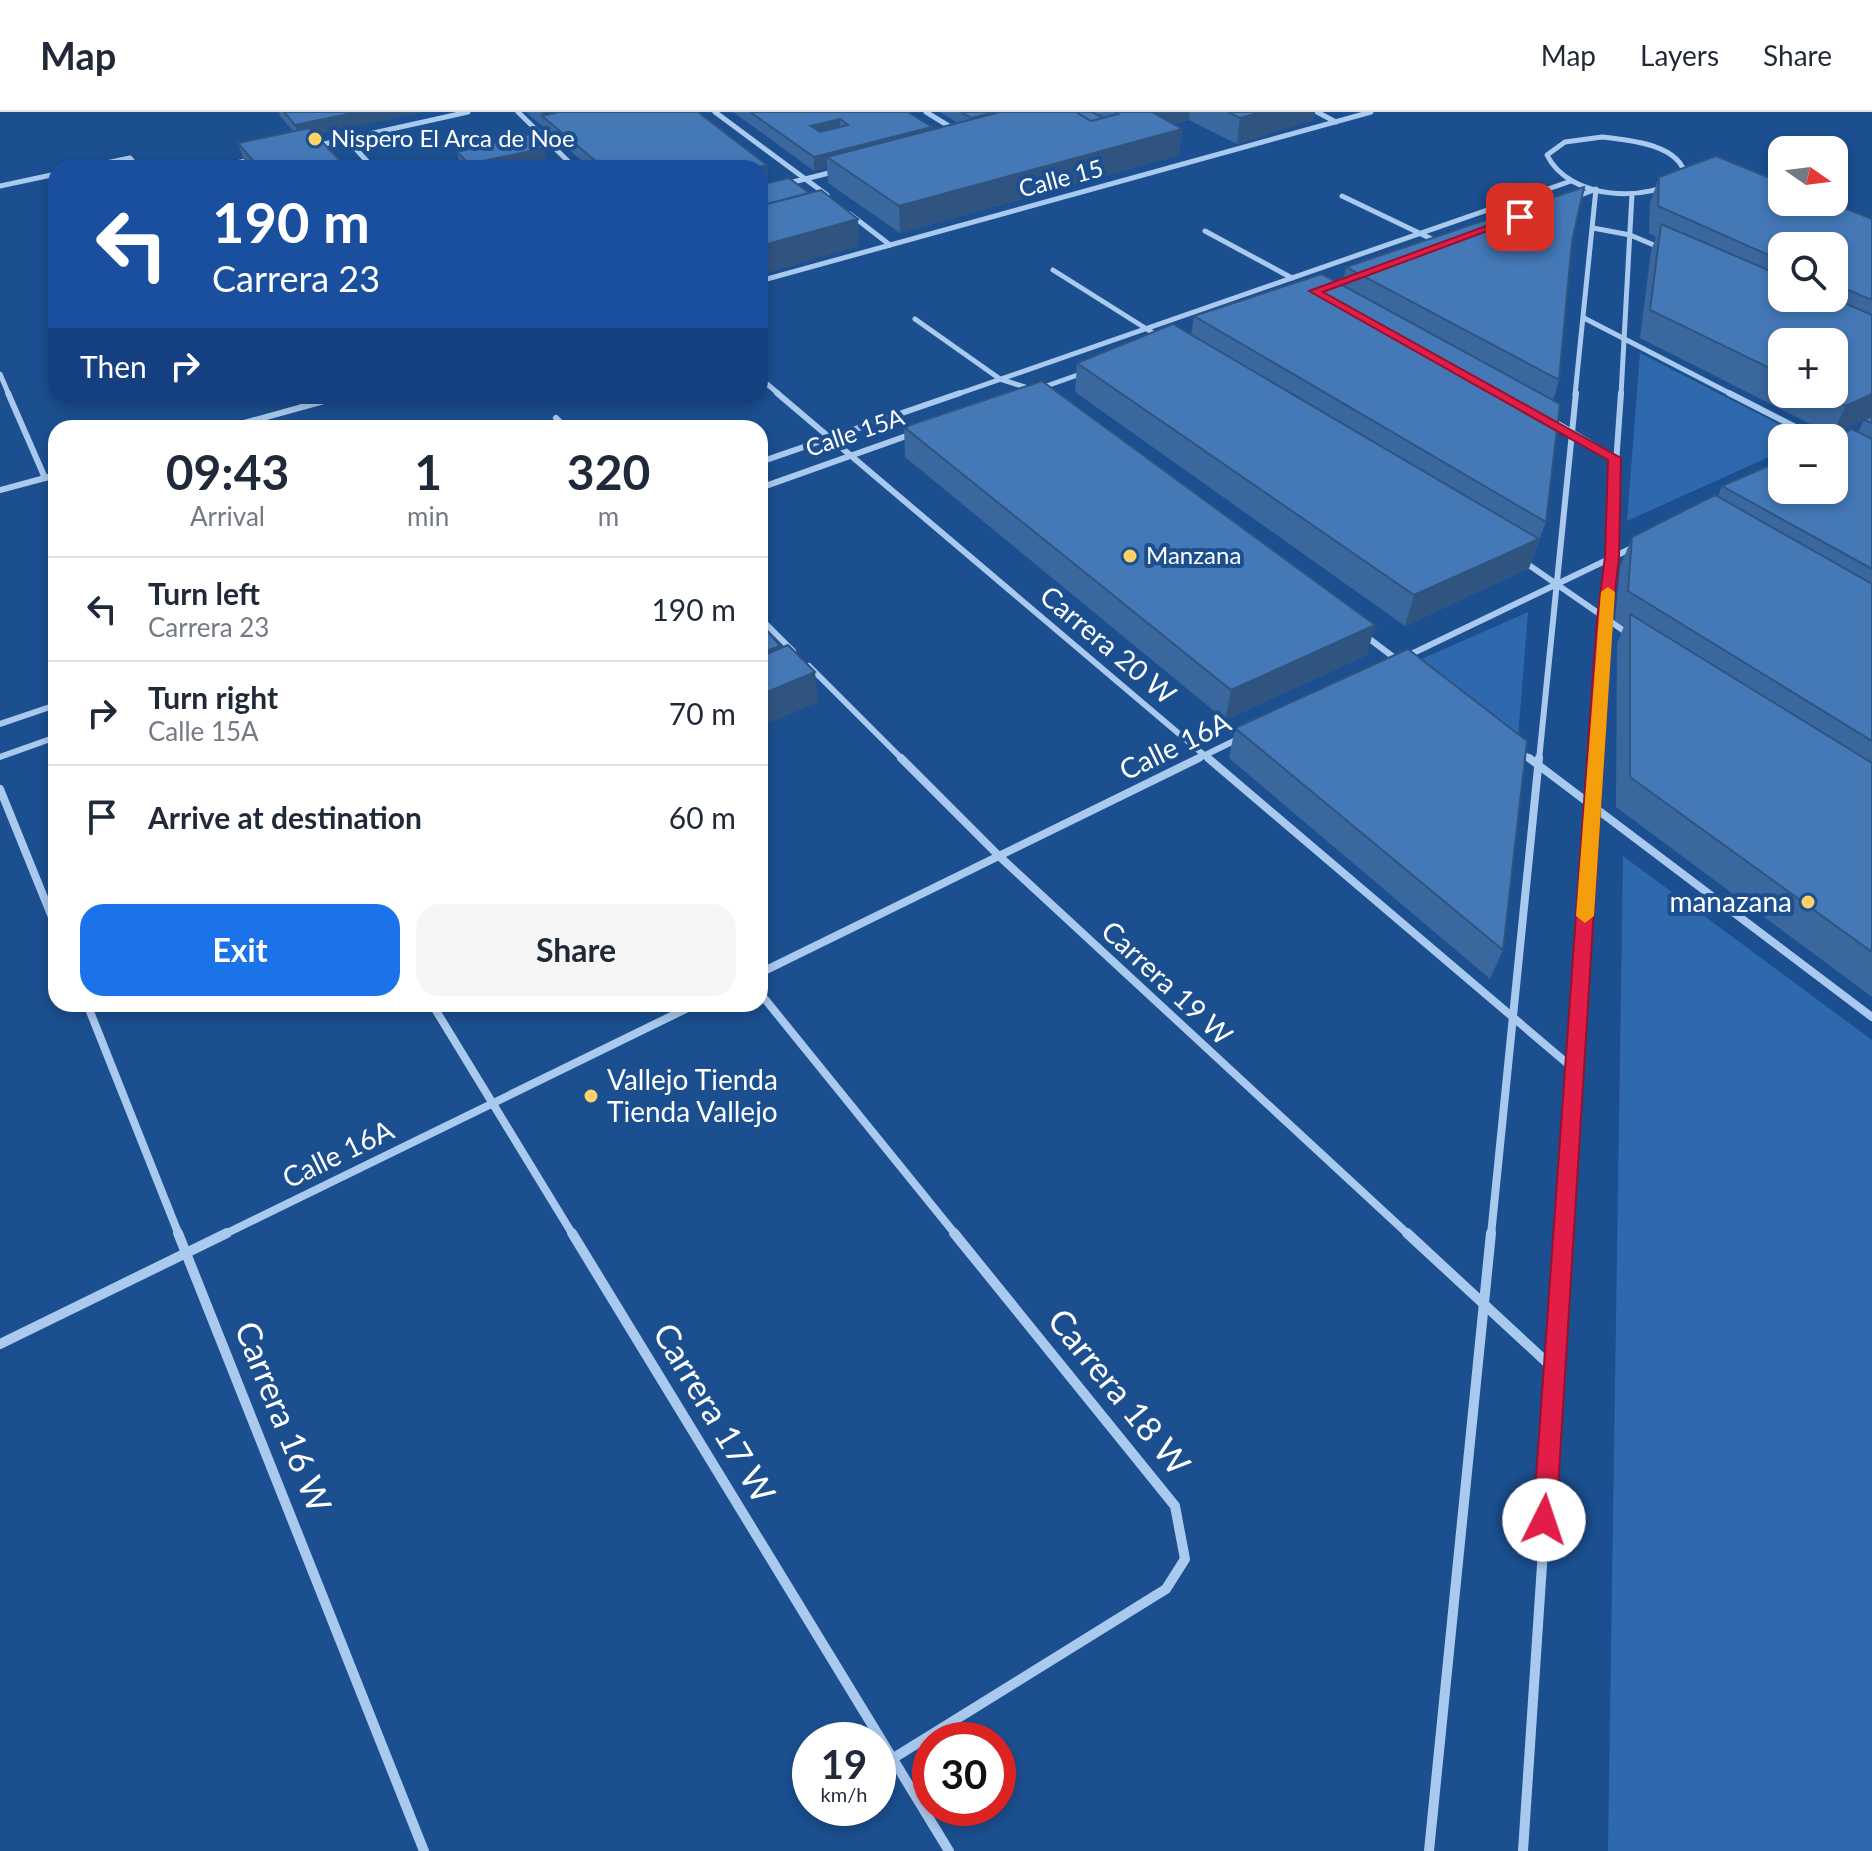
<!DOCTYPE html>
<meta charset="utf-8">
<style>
body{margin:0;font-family:Lato,sans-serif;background:#f6f6f7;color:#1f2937;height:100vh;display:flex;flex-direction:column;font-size:30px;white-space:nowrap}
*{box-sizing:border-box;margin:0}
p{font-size:26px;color:#747a83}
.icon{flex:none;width:44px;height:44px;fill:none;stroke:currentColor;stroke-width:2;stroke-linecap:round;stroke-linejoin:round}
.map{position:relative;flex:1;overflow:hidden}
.side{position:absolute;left:48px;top:308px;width:720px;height:592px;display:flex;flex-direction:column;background:#fff;border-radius:24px;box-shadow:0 4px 12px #0003}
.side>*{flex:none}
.top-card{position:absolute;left:48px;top:48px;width:720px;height:244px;border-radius:24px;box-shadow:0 4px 12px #0003;background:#1a4fa0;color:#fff;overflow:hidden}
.needle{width:52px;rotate:104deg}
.controls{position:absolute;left:1768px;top:24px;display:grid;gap:16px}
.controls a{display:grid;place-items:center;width:80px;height:80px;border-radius:16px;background:#fff;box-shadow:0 4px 12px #0003;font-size:40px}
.speed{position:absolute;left:792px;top:1610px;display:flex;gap:16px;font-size:40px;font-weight:700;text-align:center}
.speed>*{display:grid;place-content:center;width:104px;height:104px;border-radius:50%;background:#fff;box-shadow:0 4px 12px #0003;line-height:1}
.speed small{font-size:20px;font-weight:400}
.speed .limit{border:12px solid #d22;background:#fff;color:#111}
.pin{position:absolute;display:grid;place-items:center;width:68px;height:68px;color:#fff;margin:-34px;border-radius:16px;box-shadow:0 4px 12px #0006}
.me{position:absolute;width:88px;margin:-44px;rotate:4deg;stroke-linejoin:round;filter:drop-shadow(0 0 6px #0008)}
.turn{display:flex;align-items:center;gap:28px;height:168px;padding:0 32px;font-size:36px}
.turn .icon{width:104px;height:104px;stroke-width:2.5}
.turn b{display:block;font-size:56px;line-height:68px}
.then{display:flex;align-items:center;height:76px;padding:0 32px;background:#0003;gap:16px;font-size:30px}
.eta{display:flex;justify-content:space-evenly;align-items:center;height:136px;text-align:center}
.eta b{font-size:48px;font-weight:700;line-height:56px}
.action{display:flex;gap:16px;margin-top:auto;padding:16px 32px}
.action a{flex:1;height:92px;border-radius:24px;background:#1a73e8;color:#fff;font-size:32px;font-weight:700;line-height:92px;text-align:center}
.action a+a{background:#f6f6f7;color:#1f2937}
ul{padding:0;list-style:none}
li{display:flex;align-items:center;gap:24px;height:104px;padding:0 32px;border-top:2px solid #e0e1e3}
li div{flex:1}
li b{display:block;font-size:30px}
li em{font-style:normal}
header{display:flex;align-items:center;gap:48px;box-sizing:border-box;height:112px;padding:0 40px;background:#fff;border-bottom:2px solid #e0e1e3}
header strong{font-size:38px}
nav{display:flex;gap:44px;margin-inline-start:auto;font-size:28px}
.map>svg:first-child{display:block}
.green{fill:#2e69ad}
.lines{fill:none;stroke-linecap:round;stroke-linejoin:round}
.street-far3{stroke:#a9c9ee;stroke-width:5}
.street-far2{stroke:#a9c9ee;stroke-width:6}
.street-far1{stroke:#a9c9ee;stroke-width:8}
.street{stroke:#a9c9ee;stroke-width:10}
.wall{fill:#3a679d;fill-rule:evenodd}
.shaded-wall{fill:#305480}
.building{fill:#4478b7;stroke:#305480;stroke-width:2;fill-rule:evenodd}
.route{fill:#e11d48;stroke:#92132f;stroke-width:2}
.slow{fill:#f59e0b}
.poi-dot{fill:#ffd166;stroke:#1b4f8f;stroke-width:3}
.labels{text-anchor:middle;stroke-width:8;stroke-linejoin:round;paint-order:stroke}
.far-poi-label{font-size:24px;fill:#fff;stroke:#1b4f8f;text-anchor:start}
.far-street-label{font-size:24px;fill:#fff;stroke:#1b4f8f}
.street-label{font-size:28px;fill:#fff;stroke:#1b4f8f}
.poi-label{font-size:28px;fill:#fff;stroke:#1b4f8f;text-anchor:end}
.near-street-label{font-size:34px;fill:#fff;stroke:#1b4f8f}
</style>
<header>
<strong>Map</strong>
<nav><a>Map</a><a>Layers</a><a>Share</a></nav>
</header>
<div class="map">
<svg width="1872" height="1739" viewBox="0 0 1872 1739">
<rect width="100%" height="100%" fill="#1b4f8f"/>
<g class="green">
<polygon points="1640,241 1805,326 1782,326 1782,339 1627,409"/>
<polygon points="1528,500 1518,626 1417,549"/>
<polygon points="1623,744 1872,928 1872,1739 1608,1739"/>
</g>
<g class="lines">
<g class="street-far3">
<polyline points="518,0 575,56"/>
<polyline points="715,0 827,83"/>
<polyline points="926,0 957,19"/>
<polyline points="1317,0 1336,10"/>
<path d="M1602,25c25,3 79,7 83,39 -37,28 -116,24 -138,-21l18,-13z"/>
<polyline points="347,27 373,56"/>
<polyline points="315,34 468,0"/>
<polyline points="82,56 130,46 138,56"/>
<polyline points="213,56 255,47"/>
<polyline points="785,72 837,59"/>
<polyline points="0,74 56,62"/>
<polyline points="1342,84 1440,131"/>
<polyline points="1573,86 1596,77 1575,283"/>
<polyline points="850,102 890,133"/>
<polyline points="1593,116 1630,123 1661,136"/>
<polyline points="1205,119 1292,166"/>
<polyline points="1053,158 1161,226"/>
<polyline points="760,169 1371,0"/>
<polyline points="1584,206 1733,283"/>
<polyline points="915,207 1000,267 1034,278"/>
<polyline points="0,262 9,283"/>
<polyline points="760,266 780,283"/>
<polyline points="1038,277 1086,260"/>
<polyline points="955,283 1571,69"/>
<polyline points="1621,283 1632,82"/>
</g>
<g class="street-far2">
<polyline points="8,281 45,366"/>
<polyline points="777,281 1210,648"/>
<polyline points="1729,281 1817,326"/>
<polyline points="297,284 305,294"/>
<polyline points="556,306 566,316"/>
<polyline points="1550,307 1615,346"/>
<polyline points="226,316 342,284"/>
<polyline points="760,350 960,281"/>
<polyline points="760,376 912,322"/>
<polyline points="0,378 56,363"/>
<polyline points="1523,449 1630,523"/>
<polyline points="760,506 793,539"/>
<polyline points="1363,522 1400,550"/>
<polyline points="1405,545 1634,435"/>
<polyline points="809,554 903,648"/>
<polyline points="0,612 56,593"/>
<polyline points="1520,639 1531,648"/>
<polyline points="0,645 56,625"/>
<polyline points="1195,648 1238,627"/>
<polyline points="1539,648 1576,281"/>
<polyline points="1595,648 1621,281"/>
</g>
<g class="street-far1">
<polyline points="901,646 999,744 1409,1123"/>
<polyline points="1208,646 1575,958"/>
<polyline points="1529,646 1872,905"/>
<polyline points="0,677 56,815"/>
<polyline points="760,861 1199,646"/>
<polyline points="760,881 956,1123"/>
<polyline points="87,892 179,1123"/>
<polyline points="432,892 573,1123"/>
<polyline points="223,1123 696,892"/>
<polyline points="1491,1123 1539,646"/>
<polyline points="1563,1123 1595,646"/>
</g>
<g class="street">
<polyline points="178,1121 424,1739"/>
<polyline points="572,1121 949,1739"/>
<polyline points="1407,1121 1554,1257"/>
<polyline points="0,1232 227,1121"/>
<polyline points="892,1647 1166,1477 1185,1447 1175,1394 954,1121"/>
<polyline points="1429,1739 1491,1121"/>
<polyline points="1523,1739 1564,1121"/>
</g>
</g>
<g class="wall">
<polygon points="279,0 424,0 316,22 347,56 247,56 238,31 293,19 280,4"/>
<polygon points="526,0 698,0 767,53 768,66 760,69 760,56 590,56"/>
<polygon points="733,0 908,0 932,18 958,11 940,0 1315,0 1313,8 1237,32 1189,8 1173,12 1182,17 1179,43 900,121 828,71 827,55 814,59"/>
<polygon points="544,36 546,49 555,56 445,56 460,53 457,40"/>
<path d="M1659,65l213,42v778l-256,-190 1,-163 7,-18 -9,-5 5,-54 12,-30 86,-41 4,-10 136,-54 6,-12 -32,15 -192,-97 11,-87 5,-14 -7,-4 1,-30zM1782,134h52v52h-52zM1782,230l52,52h-52z"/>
<polygon points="1572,130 1559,268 1553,288 1546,410 1529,456 1405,514 1075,280 1077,251 1191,223 1194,204 1342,173 1346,155"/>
<polygon points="904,315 1367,543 1225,608 905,345"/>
<polygon points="1235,616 1503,838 1490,867 1229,646"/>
</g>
<g class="shaded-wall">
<polygon points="358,0 424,0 299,26 295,13"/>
<polygon points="541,0 579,0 542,4"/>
<polygon points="1142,0 1190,0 1189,8 1140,21"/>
<polygon points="1260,0 1315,0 1313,8 1237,32 1240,6"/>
<polygon points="840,7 840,20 812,28 811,14"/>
<polygon points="932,15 932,29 827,45 827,55 814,59 814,45"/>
<polygon points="1182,17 1179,43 900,121 899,94"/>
<polygon points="544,36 547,56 470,56 469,52"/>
<polygon points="767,53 768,66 760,69 760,56 755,56"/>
<polygon points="858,107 859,134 760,163 760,134"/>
<polygon points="1872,282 1872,304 1832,323 1846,294"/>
<polygon points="1539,427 1529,456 1405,514 1414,483"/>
<polygon points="1375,513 1367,543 1225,608 1231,578"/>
<polygon points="780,534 783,564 760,573 760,541"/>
<polygon points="815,560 818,590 760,615 760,583"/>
</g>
<g class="building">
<polygon points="284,0 358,0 295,13"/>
<polygon points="559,0 698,0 767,53 755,56 604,56 542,4"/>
<path d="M750,0h158l24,15 -118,30zM840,7l8,6 -28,7 -9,-6z"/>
<polygon points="961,0 996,0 971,6"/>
<polygon points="1000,0 1076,0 1091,9 1118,2 1115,0 1152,0 1182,17 899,94 827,45"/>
<polygon points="1076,0 1092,0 1103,6 1091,9"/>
<polygon points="1228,0 1260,0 1240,6"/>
<polygon points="309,16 347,56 259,56 238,31"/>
<polygon points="531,22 544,36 469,52 457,40"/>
<polygon points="1716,44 1782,71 1782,90 1829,90 1872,107 1872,188 1834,172 1834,134 1782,134 1782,149 1658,94 1659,65"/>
<polygon points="546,49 555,56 513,56"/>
<polygon points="460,53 463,56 445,56"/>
<polygon points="789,66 809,81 760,94 760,73"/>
<polygon points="1584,75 1572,130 1559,268 1346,155"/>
<polygon points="821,78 858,107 760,134 760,94"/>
<polygon points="1661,112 1782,164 1782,186 1833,186 1872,203 1872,282 1846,294 1822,282 1834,282 1834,230 1782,230 1782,262 1650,198"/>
<polygon points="1322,162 1560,292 1546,410 1194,204"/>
<polygon points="1173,212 1539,427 1414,483 1077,251"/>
<polygon points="1042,269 1375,513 1231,578 904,315"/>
<polygon points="1872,304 1872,311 1864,308"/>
<polygon points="1852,317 1872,327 1872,457 1722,374 1782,348 1782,378 1834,378 1834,326 1832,326"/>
<polygon points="1715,383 1872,472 1872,629 1628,479 1632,425"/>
<polygon points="1630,502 1872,651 1872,840 1630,665"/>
<polygon points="760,510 780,534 760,541"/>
<polygon points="788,533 815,560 760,583 760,545"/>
<polygon points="1408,537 1527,629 1503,838 1235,616"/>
</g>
<polygon class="route" points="1516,103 1525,105 1323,180 1621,346 1619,445 1612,507 1556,1408 1553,1416 1544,1420 1536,1416 1533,1408 1597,507 1605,445 1608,348 1309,179"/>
<polygon class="slow" points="1608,475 1615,480 1594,804 1585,811 1576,804 1601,480"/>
<g class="poi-dot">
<circle cx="315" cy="27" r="8"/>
<circle cx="1130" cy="444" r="8"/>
<circle cx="1808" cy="790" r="8"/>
<circle cx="591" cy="984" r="8"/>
</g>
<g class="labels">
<g class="far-poi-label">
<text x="331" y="35">Nispero El Arca de Noe</text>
<text x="1146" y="452">Manzana</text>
</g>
<g class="far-street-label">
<text transform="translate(1061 67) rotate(-15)" y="8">Calle 15</text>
<text transform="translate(855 321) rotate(-19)" y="8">Calle 15A</text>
</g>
<g class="street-label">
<text transform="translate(1108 533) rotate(40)" y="10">Carrera 20 W</text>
<text transform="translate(1175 634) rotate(-26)" y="10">Calle 16A</text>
<text transform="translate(1167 871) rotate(43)" y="10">Carrera 19 W</text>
<text transform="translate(338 1042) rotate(-26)" y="10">Calle 16A</text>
</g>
<g class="poi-label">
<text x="1792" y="800">manazana</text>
<text x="607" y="978" text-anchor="start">Vallejo Tienda<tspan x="607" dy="32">Tienda Vallejo</tspan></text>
</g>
<g class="near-street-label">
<text transform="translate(1119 1280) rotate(51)" y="12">Carrera 18 W</text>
<text transform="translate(714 1301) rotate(59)" y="12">Carrera 17 W</text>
<text transform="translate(283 1305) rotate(68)" y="12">Carrera 16 W</text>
</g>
</g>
</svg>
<div class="controls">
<a><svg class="needle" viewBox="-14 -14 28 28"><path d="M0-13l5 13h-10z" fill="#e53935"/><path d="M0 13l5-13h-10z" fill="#747a83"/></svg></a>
<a><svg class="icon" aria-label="search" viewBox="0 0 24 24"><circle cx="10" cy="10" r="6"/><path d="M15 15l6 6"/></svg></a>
<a>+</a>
<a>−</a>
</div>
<div class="speed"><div>19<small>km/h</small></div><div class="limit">30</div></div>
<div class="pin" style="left:1520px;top:105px;background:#d93025"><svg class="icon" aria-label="arrive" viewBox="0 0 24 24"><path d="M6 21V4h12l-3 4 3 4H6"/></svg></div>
<svg class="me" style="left:1544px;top:1408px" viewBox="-20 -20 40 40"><circle r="19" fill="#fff"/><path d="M0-13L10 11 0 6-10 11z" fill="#e11d48"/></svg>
<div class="top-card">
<div class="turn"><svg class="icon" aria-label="left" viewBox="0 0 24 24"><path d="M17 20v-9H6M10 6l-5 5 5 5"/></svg><div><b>190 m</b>Carrera 23</div></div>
<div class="then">Then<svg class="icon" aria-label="right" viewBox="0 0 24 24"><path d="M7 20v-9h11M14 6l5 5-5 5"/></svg></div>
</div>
<section class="side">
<div class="eta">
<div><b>09:43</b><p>Arrival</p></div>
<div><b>1</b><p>min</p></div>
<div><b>320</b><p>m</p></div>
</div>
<ul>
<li><svg class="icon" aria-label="left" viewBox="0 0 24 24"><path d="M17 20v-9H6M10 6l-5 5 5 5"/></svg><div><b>Turn left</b><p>Carrera 23</p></div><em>190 m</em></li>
<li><svg class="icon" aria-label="right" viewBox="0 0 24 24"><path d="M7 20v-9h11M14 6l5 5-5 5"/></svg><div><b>Turn right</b><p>Calle 15A</p></div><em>70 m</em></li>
<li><svg class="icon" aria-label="arrive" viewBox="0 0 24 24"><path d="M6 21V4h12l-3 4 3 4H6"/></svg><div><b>Arrive at destination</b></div><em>60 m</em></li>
</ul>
<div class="action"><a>Exit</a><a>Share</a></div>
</section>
</div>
